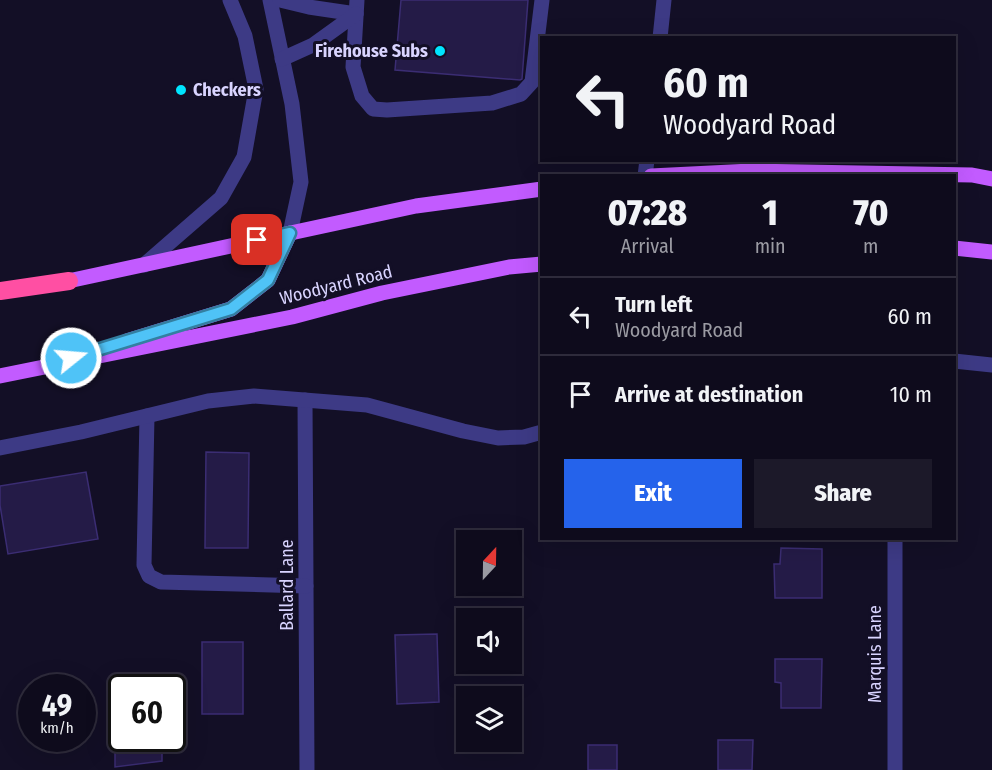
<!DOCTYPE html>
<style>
body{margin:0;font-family:"Fira Sans Condensed",sans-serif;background:#1c1929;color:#f1f3f6;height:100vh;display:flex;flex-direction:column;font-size:22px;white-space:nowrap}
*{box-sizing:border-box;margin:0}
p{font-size:20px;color:#9b9ba3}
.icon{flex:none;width:33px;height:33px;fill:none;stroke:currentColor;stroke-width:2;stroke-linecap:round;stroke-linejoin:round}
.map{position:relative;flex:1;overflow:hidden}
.sheet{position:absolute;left:540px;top:174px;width:416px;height:366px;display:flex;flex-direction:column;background:#0e0b1c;border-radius:0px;box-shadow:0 6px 24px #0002,0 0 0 2px #2e2b3b}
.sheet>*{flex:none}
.hud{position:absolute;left:540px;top:36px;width:416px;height:126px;border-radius:0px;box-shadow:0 6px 24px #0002,0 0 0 2px #2e2b3b;background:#0e0b1c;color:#f1f3f6;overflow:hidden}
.needle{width:39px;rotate:22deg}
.controls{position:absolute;left:456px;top:530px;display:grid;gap:12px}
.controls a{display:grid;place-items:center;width:66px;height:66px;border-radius:0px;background:#0e0b1c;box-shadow:0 6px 24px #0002,0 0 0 2px #2e2b3b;font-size:30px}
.speed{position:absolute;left:18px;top:674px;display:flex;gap:12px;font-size:30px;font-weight:700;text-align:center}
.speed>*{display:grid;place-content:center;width:78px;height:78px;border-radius:50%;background:#0e0b1c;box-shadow:0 6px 24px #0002,0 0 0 2px #2e2b3b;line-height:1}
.speed small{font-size:15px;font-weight:400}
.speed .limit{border:3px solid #111;border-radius:9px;background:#fff;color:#111}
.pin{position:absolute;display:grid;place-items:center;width:51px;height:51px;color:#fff;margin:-26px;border-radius:12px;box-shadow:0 3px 9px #0006}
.me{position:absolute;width:66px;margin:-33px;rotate:73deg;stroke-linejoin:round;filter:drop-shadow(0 0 4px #0008)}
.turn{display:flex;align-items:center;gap:21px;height:126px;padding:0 24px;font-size:27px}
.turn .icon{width:78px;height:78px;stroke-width:2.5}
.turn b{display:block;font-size:42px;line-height:51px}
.eta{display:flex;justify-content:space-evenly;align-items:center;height:102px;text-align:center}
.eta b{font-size:36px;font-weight:800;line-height:42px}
.action{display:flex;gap:12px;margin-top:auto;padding:12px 24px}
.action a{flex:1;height:69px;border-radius:0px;background:#2563eb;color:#fff;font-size:24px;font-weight:800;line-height:69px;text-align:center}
.action a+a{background:#1c1929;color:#f1f3f6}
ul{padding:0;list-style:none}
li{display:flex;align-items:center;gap:18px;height:78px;padding:0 24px;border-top:2px solid #2e2b3b}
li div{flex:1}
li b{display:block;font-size:22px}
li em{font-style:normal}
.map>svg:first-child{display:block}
.building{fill:#241b47;stroke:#3b2d73;stroke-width:1.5}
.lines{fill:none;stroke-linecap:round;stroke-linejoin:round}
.minor{stroke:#3d3a85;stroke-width:15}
.major{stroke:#c25bff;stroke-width:15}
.highway{stroke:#ff4fa3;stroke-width:18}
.route-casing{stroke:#337fa1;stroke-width:15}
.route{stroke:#4fc3f7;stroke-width:10}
.poi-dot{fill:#00e5ff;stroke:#130f26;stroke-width:2}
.labels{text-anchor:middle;stroke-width:6;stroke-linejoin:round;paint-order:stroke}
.poi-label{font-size:18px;font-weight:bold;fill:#d9d4ff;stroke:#130f26;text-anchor:end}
.street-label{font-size:18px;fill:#d9d4ff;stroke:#130f26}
</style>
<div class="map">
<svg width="992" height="770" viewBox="0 0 992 770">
<rect width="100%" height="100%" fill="#130f26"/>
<g class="building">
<polygon points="401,0 528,0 522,79 520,80 395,70"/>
<polygon points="206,452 249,453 248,548 205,548"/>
<polygon points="86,472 98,539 8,554 0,505 0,486"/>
<polygon points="781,548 822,549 822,598 775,598 774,564 780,564"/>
<polygon points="437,634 439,702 397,704 395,635"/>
<rect x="202" y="642" width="41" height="72"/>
<polygon points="775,659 822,659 821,708 781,708 781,683 775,682"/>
<polygon points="115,738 162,738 162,761 115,767"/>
<polygon points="718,740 753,740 752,770 718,770"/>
<rect x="588" y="745" width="29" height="25"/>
</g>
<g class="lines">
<g class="minor">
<polyline points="270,0 292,104 301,182 290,233"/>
<polyline points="280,0 309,7 356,14"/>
<polyline points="357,0 353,67 362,96 373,109 387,110 492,103 521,94 532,82 542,0"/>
<polyline points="660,38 664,0"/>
<polyline points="282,59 313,45 356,14"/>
<polyline points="645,176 647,160"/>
<polyline points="144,265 221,198 244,157 256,89 245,36 230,0"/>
<polyline points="954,361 992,365"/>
<polyline points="305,400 307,770"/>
<polyline points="147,416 144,565 149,576 161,582 306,586"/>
<polyline points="0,448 81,432 208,401 254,396 367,405 463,431 498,438 524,437 542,432"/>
<polyline points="895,770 895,538"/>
</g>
<g class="major">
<polyline points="651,176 751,171 972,175 992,179"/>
<polyline points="954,248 992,252"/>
<polyline points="59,283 416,206 542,189"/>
<polyline points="127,341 231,309 268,280 290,233"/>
<polyline points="0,376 292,317 382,293 509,267 542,264"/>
</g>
<polyline class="highway" points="0,291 69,281"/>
</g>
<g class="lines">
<defs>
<polyline id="route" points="71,358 231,309 268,280 290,233 257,240"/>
</defs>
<use href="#route" class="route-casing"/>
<use href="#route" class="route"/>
</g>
<g class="poi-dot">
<circle cx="440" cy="51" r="6"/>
<circle cx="181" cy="90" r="6"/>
</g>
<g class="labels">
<g class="poi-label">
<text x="428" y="57">Firehouse Subs</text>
<text x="193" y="96" text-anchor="start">Checkers</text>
</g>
<g class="street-label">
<text transform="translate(336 285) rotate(-14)" y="6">Woodyard Road</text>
<text transform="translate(287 585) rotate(-90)" y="6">Ballard Lane</text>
<text transform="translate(875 654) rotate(-90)" y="6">Marquis Lane</text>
</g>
</g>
</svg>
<div class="controls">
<a><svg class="needle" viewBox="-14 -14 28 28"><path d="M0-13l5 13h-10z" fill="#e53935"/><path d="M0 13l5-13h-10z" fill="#9b9ba3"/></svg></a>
<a><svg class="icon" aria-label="sound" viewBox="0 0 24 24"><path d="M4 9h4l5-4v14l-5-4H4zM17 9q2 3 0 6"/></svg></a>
<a><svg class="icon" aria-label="layers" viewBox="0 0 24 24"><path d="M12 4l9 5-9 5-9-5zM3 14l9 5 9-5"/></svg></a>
</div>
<div class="speed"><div>49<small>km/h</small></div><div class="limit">60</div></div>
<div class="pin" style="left:257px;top:240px;background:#d93025"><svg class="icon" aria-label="arrive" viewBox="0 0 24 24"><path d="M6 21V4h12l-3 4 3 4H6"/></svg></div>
<svg class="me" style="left:71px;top:358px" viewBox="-20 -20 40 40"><circle r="17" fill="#4fc3f7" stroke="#fff" stroke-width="3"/><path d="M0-11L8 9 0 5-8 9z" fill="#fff"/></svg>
<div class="hud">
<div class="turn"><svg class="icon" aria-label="left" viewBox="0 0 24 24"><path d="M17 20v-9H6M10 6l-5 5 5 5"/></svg><div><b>60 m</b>Woodyard Road</div></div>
</div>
<section class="sheet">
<div class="eta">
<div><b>07:28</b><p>Arrival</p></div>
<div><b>1</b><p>min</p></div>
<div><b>70</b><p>m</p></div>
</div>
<ul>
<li><svg class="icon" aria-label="left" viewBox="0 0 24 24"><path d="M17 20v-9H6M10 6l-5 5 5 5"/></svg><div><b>Turn left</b><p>Woodyard Road</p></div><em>60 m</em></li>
<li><svg class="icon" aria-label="arrive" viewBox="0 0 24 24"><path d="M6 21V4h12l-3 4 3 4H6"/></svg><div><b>Arrive at destination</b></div><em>10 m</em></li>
</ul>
<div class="action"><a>Exit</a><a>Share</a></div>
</section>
</div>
